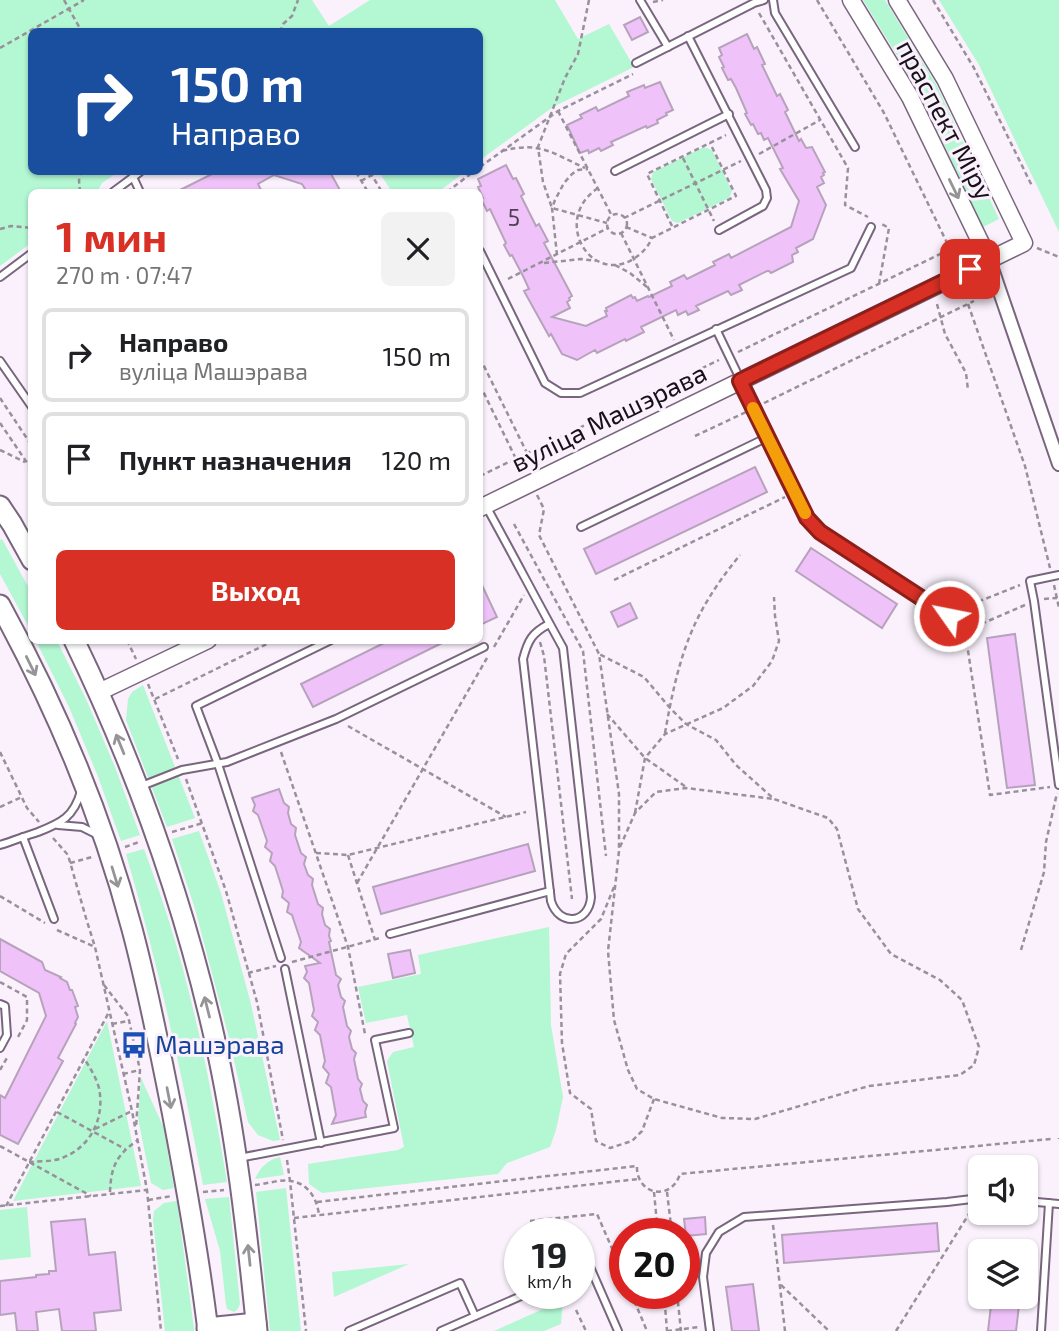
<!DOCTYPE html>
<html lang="ru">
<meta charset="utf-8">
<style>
body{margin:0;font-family:"Exo 2",sans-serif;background:#f2f2f2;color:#202124;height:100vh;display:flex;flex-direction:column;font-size:26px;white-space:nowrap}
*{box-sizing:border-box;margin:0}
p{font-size:23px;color:#757577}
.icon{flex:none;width:38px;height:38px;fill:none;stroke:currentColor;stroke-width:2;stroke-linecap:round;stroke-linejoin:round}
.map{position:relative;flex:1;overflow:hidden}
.panel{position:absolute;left:28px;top:189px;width:455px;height:455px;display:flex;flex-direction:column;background:#fff;border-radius:10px;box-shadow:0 2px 5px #0004}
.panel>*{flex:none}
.hud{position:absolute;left:28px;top:28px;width:455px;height:147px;border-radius:10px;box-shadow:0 2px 5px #0004;background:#1a4fa0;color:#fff;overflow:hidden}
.buttons{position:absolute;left:968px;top:1155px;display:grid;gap:14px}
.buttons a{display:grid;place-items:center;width:70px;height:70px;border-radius:10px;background:#fff;box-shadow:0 2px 5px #0004;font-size:35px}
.speed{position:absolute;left:504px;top:1218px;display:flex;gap:14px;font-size:35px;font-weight:700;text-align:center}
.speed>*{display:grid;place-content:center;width:91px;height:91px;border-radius:50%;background:#fff;box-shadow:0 2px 5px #0004;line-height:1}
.speed small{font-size:18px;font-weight:400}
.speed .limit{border:10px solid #d22;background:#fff;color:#111}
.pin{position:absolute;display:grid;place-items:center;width:60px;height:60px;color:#fff;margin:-30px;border-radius:14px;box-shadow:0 4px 10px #0006}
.me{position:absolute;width:77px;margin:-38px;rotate:303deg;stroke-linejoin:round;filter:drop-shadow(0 0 5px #0008)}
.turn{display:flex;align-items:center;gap:24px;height:147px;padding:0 28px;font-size:32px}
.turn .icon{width:91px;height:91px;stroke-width:2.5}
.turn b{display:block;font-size:49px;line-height:60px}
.round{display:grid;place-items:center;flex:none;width:74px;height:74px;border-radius:10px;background:#f2f2f2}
.summary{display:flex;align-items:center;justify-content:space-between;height:119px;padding:0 28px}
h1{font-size:42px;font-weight:700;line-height:52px;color:#d93025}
.primary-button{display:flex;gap:14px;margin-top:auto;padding:14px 28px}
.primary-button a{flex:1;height:80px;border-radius:10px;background:#d93025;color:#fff;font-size:28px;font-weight:700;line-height:80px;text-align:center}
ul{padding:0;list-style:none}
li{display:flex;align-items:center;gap:21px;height:94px;margin:0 14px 10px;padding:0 14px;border:4px solid #e0e0e0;border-radius:10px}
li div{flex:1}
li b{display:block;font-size:26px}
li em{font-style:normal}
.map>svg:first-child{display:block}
.green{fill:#b3f7d3}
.building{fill:#efc3fa;stroke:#b7a2bc;stroke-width:2}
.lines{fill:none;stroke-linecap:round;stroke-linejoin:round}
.service-casing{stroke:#79667e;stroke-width:10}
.minor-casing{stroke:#79667e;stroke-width:16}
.tertiary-casing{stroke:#79667e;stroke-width:19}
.secondary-casing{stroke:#79667e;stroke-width:23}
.path{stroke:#98909a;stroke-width:2.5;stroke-dasharray:5 3.5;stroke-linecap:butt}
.service{stroke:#fff;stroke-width:6}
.minor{stroke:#fff;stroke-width:12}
.tertiary{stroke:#fff;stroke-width:16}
.secondary{stroke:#fff;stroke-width:19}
.oneway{stroke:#979498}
.route-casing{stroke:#8d1f18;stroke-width:18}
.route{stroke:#d93025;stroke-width:12}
.slow{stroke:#f59e0b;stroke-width:12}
.labels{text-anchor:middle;stroke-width:6;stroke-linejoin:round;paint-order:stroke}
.number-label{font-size:23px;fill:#4e3e52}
.street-label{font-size:26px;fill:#18111a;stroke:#faf1fc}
.transit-label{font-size:26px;fill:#164399;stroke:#faf1fc;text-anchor:start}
</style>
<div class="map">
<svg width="1059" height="1331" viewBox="0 0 1059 1331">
<rect width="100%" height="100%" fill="#faf1fc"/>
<g class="green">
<polygon points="0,0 312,0 329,26 370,0 555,0 578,39 609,24 634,67 553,107 480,160 480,32 32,32 32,172 118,172 102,183 97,192 32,192 31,243 0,266"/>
<polygon points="863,0 885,0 936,84 999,219 983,227 920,93"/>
<polygon points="939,0 1059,0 1059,232 979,65"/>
<polygon points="704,147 712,150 732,191 729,198 678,223 672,221 651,179 653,172"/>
<polygon points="379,172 465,172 438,192 392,192"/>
<polygon points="2,539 31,592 31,631 0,574 0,540"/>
<polygon points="36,641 57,641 86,699 115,767 140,835 121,841 97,774 69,707"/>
<polygon points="143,685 195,818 167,827 126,720 128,699 132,692"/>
<polygon points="199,831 221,893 251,1004 280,1140 273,1141 258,1135 248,1122 228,1034 195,909 172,839"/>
<path d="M144,849c8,22 16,44 23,66 28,87 45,177 60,267l-24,3c-21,-111 -45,-221 -77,-331z"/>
<polygon points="549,927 551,1025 563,1097 556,1130 550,1147 507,1163 498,1174 322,1193 309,1184 308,1164 398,1150 404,1147 387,1061 393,1052 414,1047 407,1015 366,1023 358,987 421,974 418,955"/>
<polygon points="107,1021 141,1186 13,1201"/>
<polygon points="141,1078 163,1126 174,1188 163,1190 151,1183 138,1118"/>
<path d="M280,1157l4,18 -29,4c5,-12 13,-19 25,-22z"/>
<polygon points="286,1188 301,1331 270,1331 256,1192"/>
<polygon points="229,1197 240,1304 237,1310 234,1312 227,1309 226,1305 220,1251 205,1199"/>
<polygon points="177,1201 194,1329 194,1331 165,1331 153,1220 154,1211 164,1203"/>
<polygon points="27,1207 31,1257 0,1260 0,1210"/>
<polygon points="409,1264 334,1297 332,1272"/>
<polygon points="563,1300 561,1324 544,1331 494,1331"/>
</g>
<g class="building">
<polygon points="640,17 648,32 632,40 624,25"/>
<polygon points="747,34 754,49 757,47 765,64 762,65 777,96 780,94 788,110 785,112 799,141 801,139 806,148 812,147 825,172 823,173 824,175 821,177 824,183 817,187 826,205 813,239 796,248 798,252 792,255 793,262 771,273 769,271 767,271 739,285 742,290 731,295 728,291 696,306 699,310 688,315 686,311 678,315 676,310 641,327 644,332 626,341 625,339 597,353 595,350 577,360 562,354 551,334 549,336 524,291 529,289 523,276 512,255 510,256 504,245 506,243 490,209 487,211 481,199 483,198 478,187 481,186 478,179 506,165 513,179 516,178 524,194 521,196 536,226 539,224 548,241 544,243 572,296 569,298 570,300 567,302 570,308 552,317 586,326 607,316 605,311 607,311 606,308 631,295 633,298 635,297 637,301 648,296 649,297 672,286 670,282 684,275 687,279 715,265 713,262 729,254 731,258 791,227 799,201 780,169 783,168 768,138 764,140 761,133 758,134 753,124 751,125 745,114 747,113 736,88 731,79 728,80 722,68 724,67 719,57 722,55 719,48"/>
<polygon points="660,82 673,110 666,113 667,115 657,120 658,123 647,128 646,126 611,142 613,145 601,151 599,148 589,153 588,150 580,153 567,125 582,118 580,115 596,107 598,111 629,96 627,92 644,85 645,88"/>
<polygon points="216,172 330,172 341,192 307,192 302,184 274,175 258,184 262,192 176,192"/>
<polygon points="755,467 767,492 596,574 584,549"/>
<polygon points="811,548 897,604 882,628 796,571"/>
<polygon points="480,581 497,617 480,625"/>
<polygon points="630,603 637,618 618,627 611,612"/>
<polygon points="1015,634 1035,785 1007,788 987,638"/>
<polygon points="390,640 448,640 313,707 301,684"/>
<polygon points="279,789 284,803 289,807 288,813 291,824 296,828 295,835 301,853 306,857 304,864 308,875 313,879 312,885 318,904 323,908 322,914 325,925 330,929 329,936 331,941 329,942 336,975 341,979 338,985 341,997 345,1001 343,1007 347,1026 351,1031 349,1037 352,1049 356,1053 354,1059 358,1079 362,1084 360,1089 363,1101 367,1105 365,1112 366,1117 332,1124 336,1115 331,1087 326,1083 329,1074 323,1067 325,1061 320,1035 315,1030 318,1022 312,1016 314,1010 309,983 304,978 307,972 305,966 320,963 299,948 301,942 292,915 287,912 289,903 282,897 283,891 275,866 270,861 272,853 265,847 267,841 258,815 253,811 255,805 252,798"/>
<polygon points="528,844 535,871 381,914 373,887"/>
<polygon points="0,939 42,962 45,970 61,977 60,978 67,982 70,990 72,990 78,1006 75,1007 78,1017 75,1023 76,1024 58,1058 63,1061 18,1144 0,1135 0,1095 5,1098 46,1016 39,993 0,971"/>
<polygon points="410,950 415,973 393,978 388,954"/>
<polygon points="705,1217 706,1234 686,1236 684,1219"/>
<polygon points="85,1219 89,1255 115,1252 121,1310 94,1313 96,1331 62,1331 59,1309 36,1312 38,1331 17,1331 15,1313 0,1315 0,1281 36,1277 36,1275 49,1274 49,1271 56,1271 51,1222"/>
<polygon points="937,1223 939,1251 784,1263 782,1235"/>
<polygon points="753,1284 759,1331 732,1331 726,1287"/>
<polygon points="992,1297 1020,1297 1016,1331 988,1331"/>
</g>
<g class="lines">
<defs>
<g id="service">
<polyline points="640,0 668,47"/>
<polyline points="773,0 775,13 855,147"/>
<polyline points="688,36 766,190 767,198 763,206 719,230"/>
<polyline points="636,63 754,3 764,0"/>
<polyline points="615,171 729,114"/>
<polyline points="133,177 140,192"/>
<polyline points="113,192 140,172"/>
<polyline points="480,251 545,383 561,393 580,393 851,268 871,227"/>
<polyline points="0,277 32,253"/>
<polyline points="716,329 807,518 820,532 949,616"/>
<polyline points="0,361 32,407"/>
<path d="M486,506c26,47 51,95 77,142l28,249c-2,27 -32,30 -40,4l-28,-242c5,-19 9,-26 26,-35"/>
<polyline points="581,527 768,437"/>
<polyline points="1059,785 1034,601 1030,581 1059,575"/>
<polyline points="139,787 182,770 227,762 336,719 484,647"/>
<polyline points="58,825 82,827 96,834"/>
<polyline points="23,837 54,919"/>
<path d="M0,845c13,-4 25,-9 38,-13 23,-9 36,-15 43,-41"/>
<polyline points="390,934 550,891"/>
<polyline points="281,958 218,764 196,706 331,640"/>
<polyline points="285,969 321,1143"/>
<polyline points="0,1004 5,1006 7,1035 0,1048"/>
<polyline points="239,1158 394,1128 375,1040 409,1033"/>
<polyline points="1026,1201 1059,1204"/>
<polyline points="579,1271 590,1267 618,1331"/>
<polyline points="349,1331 460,1283 475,1316"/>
<polyline points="441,1331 528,1293"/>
<polyline points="710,1331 703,1277 706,1253 719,1232 744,1217 947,1202 980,1198"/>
<polyline points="1041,1331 1049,1203"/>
</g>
<polyline id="minor" points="989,260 1059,464"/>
<g id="tertiary">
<polyline points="851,0 910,97 989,260"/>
<polyline points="480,508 1024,243 945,79 897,0"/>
<polyline points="99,692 208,640"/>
</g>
<g id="secondary">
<polyline points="0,506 12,524 32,560"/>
<path d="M0,605c56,102 102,211 132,324 16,60 28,121 40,182 14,73 27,146 36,220"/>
<path d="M74,640c61,126 109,260 140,396 22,97 33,196 43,295"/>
<polyline points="207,1328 256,1323"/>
</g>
</defs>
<use href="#service" class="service-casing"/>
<use href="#minor" class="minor-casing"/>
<use href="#tertiary" class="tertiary-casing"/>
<use href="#secondary" class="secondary-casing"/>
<g class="path">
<polyline points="64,0 82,32"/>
<polyline points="589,0 578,54 565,78 538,147 543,182 552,208 607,223"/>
<polyline points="817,0 884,113 950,249"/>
<polyline points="933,0 974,68 1032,186"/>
<polyline points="653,2 663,0"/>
<polyline points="759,13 848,168 845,205 868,217"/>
<polyline points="280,32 283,24 292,16 298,0"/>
<polyline points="0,48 84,0"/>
<polyline points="558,111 612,216"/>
<path d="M502,151c38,-10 50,2 83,17"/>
<polyline points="759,154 820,120"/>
<polyline points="683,158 714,221"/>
<polyline points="480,167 558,111 633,74"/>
<polyline points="356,172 368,192"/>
<polyline points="370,172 382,192"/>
<polyline points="361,181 372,175"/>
<path d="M598,188c-49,33 -4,103 41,67 6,-5 10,-10 13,-17l84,-42 -26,-53"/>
<polyline points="80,192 79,181 80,172"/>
<polyline points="447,192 473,172"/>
<circle cx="617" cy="224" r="10"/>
<polyline points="624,218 741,161"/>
<polyline points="672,226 647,174 726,135"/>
<polyline points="626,227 652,238"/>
<polyline points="0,229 11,226 32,228"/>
<polyline points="621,233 674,340"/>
<polyline points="1037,248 1059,257"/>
<polyline points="557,255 552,208 555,200 564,183 572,174 578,170 588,169"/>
<polyline points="544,263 581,259 596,261"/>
<polyline points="615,265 630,273 647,287"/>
<polyline points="508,279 608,228"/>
<polyline points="879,284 889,228 880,223"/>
<polyline points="937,304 945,334 966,373 968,390"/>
<polyline points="968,304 1025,466 1050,568"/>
<polyline points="738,352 965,242"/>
<polyline points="480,358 527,453"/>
<polyline points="480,385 516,459"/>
<polyline points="0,398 32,446"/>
<polyline points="764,403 974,301"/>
<polyline points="0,423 32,470"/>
<polyline points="695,436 746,412"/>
<polyline points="0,450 25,462"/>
<polyline points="519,457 525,470"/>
<polyline points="480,476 719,360"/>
<polyline points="537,495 544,509 539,535 599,654 619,794 619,851 608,951 614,1020 628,1070 637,1089 654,1099 722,1118 755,1119 869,1086 960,1075 974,1065 979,1047 962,1000 940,980 891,954 858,909 837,829 828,818 774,799 736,765 716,740 686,724 670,708 644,677 599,654"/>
<polyline points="514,524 583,651 606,856"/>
<polyline points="614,580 785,497"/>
<polyline points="1054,585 1059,608"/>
<polyline points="1044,599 1057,598"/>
<polyline points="1025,605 965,631 990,795 1050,787"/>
<polyline points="958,615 961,615 970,605 1020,585"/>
<polyline points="127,640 136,659"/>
<polyline points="540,642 544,656 572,899"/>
<polyline points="494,647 524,595"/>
<polyline points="148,684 178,759"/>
<polyline points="155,699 275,640"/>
<polyline points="607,714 645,758 686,787"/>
<polyline points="348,726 506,817"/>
<path d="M665,733c6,-34 13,-69 26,-100 12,-29 30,-55 49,-78"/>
<polyline points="0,752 27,808 39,822"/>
<polyline points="281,752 348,947 365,1034"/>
<polyline points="186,779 226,891 257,1002 283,1140"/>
<polyline points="0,807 22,797"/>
<polyline points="635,813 645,758 665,734 723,708 753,686 772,661 779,641 775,616 774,597"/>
<polyline points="172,832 203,823"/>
<polyline points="53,838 68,855 86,918 95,947 132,1111 147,1190 161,1331"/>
<polyline points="125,847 139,842"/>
<polyline points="620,847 635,813 656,792 686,788 774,799"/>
<polyline points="316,853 348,855 526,812"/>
<polyline points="348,855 375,940"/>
<polyline points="70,863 92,857"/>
<polyline points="357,883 487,658"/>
<polyline points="614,887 601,919 566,954 560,974 562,1043 570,1093 591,1109 596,1141 610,1148 632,1141 642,1131 654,1099"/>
<polyline points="0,896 45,923"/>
<polyline points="57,930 95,947"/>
<polyline points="1021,950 1044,872 1046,842 1057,793"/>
<polyline points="292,962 380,938"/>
<polyline points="248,973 276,966"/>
<polyline points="0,982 27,997 27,1020 18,1037"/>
<polyline points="104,985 128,1016 140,1070 136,1127"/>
<polyline points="112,1024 128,1021"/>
<polyline points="0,1070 8,1056"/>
<polyline points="123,1074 140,1070"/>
<polyline points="57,1112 125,1149"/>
<polyline points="95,1129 132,1111"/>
<polyline points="1059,1138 1059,1139"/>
<polyline points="0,1146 91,1196"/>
<polyline points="287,1160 290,1181 306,1331"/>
<path d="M29,1162c10,-1 23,0 33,-4 29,-11 43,-40 37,-70 -3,-11 -9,-20 -15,-30"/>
<path d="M255,1185c11,-1 26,-6 36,-4 18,3 26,18 28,34"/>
<path d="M110,1192c1,-25 6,-37 28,-52"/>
<polyline points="203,1192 224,1190"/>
<polyline points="654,1192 658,1234"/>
<polyline points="667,1192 672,1234"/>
<polyline points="148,1200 172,1196"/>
<path d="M317,1202l320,-36c-1,29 34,36 43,8l371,-35"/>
<polyline points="0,1206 147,1190"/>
<polyline points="6,1206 109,1012"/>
<polyline points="294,1218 638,1179"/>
<polyline points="530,1221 597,1214 625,1278"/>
<polyline points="773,1225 785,1331"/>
<polyline points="781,1285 829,1331"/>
<polyline points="631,1293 647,1331"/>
<polyline points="664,1293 667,1331"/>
<polyline points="677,1293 681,1331"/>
<polyline points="576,1310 586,1331"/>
<polyline points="667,1331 699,1327"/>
<polyline points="896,1331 972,1209"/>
</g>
<use href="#service" class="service"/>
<use href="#minor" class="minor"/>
<use href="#tertiary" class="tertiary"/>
<use href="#secondary" class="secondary"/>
</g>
<defs><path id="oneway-shaft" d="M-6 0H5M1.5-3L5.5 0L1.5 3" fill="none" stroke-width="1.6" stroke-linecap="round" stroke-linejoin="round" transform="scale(1.75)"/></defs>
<g class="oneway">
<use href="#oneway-shaft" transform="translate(954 189) rotate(64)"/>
<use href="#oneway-shaft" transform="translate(31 666) rotate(64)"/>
<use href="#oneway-shaft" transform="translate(120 744) rotate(-112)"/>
<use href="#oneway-shaft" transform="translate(115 877) rotate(73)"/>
<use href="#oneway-shaft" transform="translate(207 1007) rotate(-104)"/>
<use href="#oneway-shaft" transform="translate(169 1098) rotate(79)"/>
<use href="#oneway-shaft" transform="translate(249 1255) rotate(-96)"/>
</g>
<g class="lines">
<defs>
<polyline id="route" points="949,616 820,532 807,518 740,381 970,269"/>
</defs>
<use href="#route" class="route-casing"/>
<use href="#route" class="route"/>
<polyline class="slow" points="753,408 805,513"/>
</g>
<defs>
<symbol id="bus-bare" viewBox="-9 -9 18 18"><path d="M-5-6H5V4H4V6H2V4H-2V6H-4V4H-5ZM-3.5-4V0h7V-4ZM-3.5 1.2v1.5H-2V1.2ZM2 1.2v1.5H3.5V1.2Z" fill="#1a4fb4" stroke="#faf1fc" stroke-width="2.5" paint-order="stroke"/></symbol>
</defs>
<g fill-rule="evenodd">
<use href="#bus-bare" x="115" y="1026" width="38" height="38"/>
</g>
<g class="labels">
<g class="number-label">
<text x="514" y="226">5</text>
</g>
<g class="street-label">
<text transform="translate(945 120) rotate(62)" y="9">праспект Міру</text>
<text transform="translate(609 418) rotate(-26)" y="9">вуліца Машэрава</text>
</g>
<g class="transit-label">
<text x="155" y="1054">Машэрава</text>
</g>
</g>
</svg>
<div class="buttons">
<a><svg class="icon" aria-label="sound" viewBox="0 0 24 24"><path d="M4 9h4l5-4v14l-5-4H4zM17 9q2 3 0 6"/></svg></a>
<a><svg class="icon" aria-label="layers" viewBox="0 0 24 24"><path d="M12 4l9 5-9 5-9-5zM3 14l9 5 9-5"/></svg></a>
</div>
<div class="speed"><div>19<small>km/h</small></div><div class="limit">20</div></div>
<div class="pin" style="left:970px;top:269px;background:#d93025"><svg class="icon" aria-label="arrive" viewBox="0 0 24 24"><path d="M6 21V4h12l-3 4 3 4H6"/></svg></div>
<svg class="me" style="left:949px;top:616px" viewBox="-20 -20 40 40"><circle r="17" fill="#d93025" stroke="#fff" stroke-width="3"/><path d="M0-11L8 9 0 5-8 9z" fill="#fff"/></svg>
<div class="hud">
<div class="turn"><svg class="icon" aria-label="right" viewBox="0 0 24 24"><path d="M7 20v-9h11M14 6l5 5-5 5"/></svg><div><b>150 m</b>Направо</div></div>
</div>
<section class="panel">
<div class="summary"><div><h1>1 мин</h1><p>270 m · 07:47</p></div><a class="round"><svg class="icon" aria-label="close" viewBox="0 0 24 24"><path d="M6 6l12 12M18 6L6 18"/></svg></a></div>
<ul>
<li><svg class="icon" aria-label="right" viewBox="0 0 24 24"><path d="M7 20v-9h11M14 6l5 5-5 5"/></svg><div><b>Направо</b><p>вуліца Машэрава</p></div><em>150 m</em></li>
<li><svg class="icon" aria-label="arrive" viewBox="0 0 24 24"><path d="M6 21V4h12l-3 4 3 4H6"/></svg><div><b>Пункт назначения</b></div><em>120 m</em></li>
</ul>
<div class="primary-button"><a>Выход</a></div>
</section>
</div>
